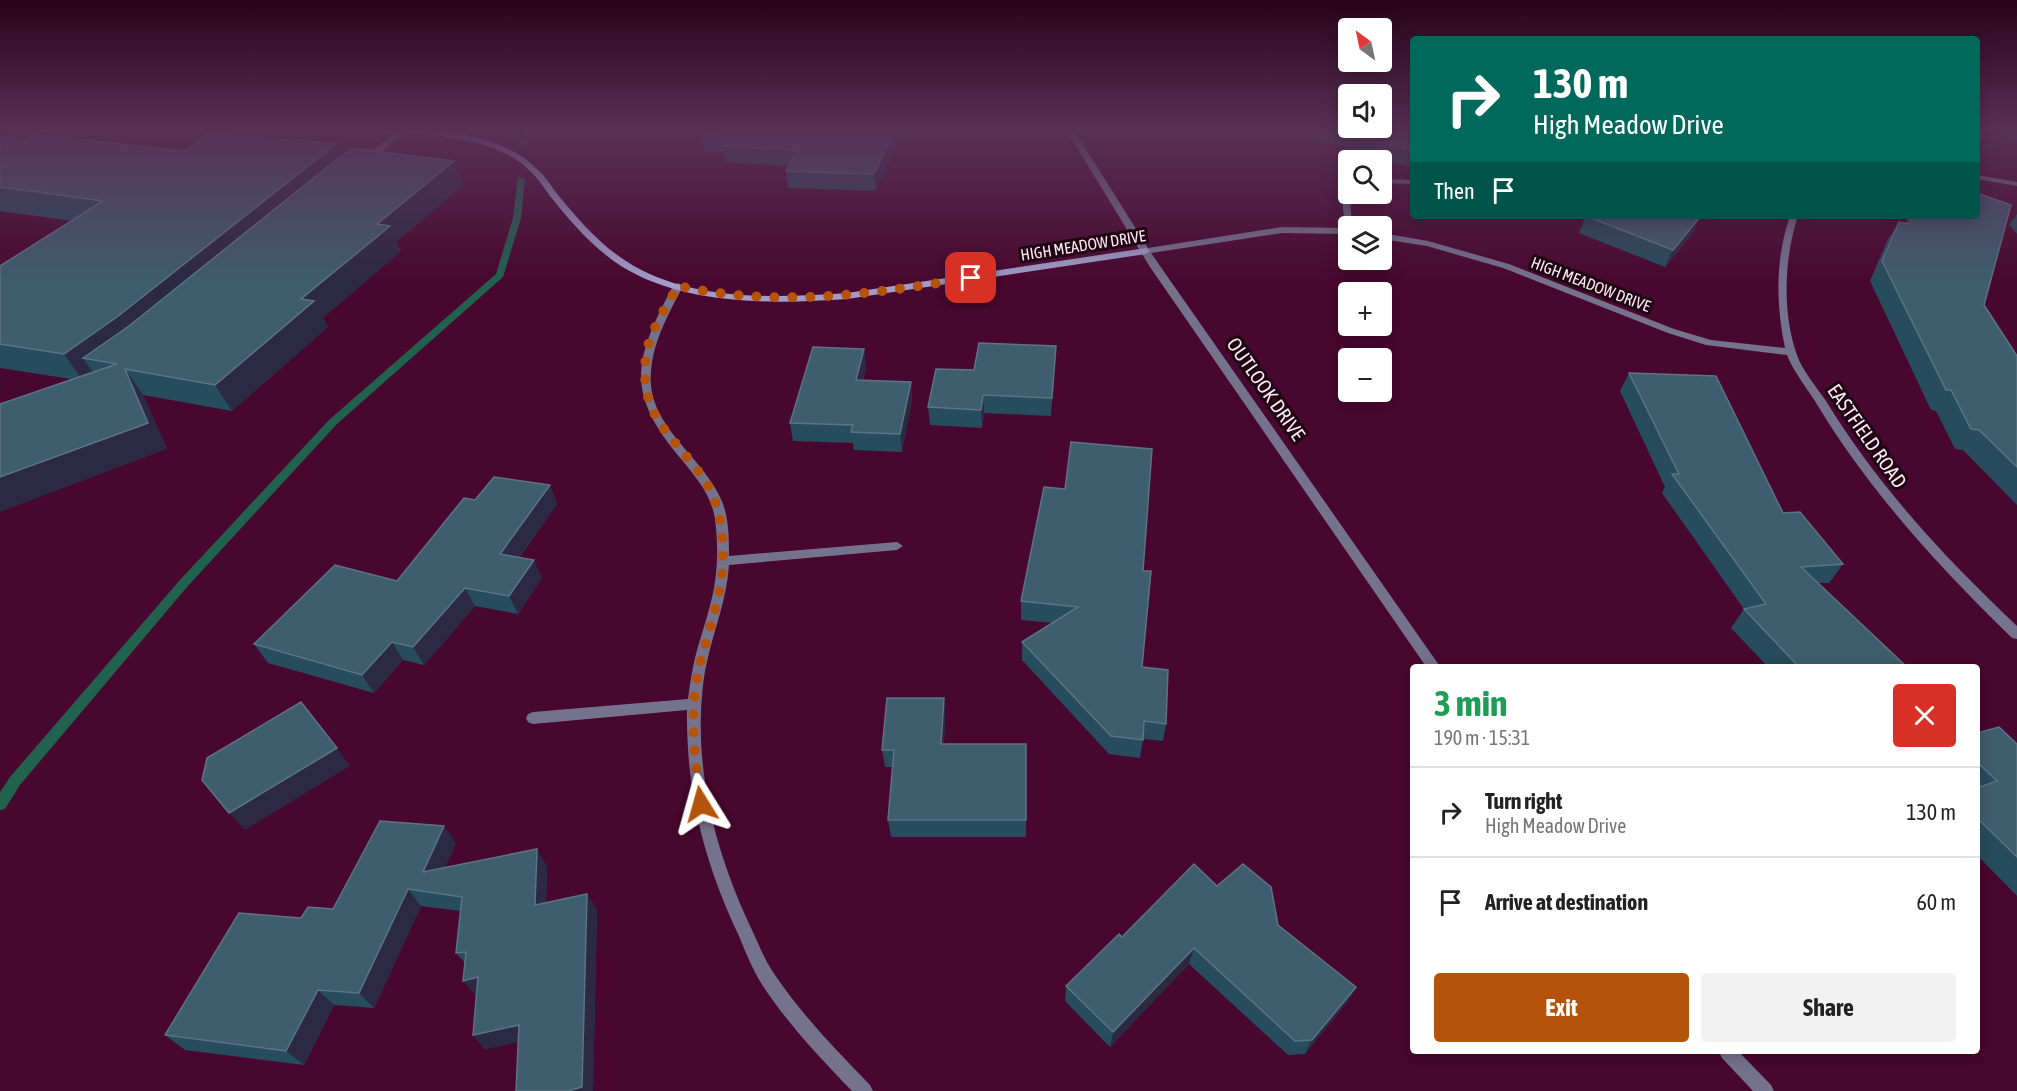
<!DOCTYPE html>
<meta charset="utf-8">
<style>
body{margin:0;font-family:"Asap Condensed",sans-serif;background:#f2f2f2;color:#222;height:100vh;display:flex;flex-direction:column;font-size:22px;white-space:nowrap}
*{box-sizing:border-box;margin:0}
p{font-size:20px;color:#767676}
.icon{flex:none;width:33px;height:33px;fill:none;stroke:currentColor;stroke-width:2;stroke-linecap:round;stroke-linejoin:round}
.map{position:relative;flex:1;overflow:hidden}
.drawer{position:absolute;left:1410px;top:664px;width:570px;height:390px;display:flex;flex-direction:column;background:#fff;border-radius:6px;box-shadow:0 3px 15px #0003}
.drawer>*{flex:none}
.banner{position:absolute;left:1410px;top:36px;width:570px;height:183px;border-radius:6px;box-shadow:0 3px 15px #0003;background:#00695c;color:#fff;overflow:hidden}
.needle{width:39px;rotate:327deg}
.tools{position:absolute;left:1338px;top:18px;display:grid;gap:12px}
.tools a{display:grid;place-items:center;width:54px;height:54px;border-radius:6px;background:#fff;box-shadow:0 3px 15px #0003;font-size:30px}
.pin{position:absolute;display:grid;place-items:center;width:51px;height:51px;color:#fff;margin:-26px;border-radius:12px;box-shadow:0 3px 9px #0006}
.me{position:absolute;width:66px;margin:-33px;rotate:352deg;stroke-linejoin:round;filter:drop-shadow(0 0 4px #0008)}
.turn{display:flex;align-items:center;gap:21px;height:126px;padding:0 24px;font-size:27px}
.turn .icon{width:78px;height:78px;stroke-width:2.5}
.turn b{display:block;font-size:42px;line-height:51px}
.then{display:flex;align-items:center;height:57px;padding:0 24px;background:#0003;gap:12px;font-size:22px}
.round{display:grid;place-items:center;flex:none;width:63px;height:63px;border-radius:6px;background:#f2f2f2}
.headline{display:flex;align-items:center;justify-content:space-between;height:102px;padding:0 24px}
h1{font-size:36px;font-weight:700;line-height:45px;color:#1e9e55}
.action{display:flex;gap:12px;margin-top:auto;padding:12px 24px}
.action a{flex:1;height:69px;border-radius:6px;background:#b45309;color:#fff;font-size:24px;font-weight:700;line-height:69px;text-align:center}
.action a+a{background:#f2f2f2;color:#222}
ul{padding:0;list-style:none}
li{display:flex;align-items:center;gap:18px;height:90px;padding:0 24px;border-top:2px solid #e0e0e0}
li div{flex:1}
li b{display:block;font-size:22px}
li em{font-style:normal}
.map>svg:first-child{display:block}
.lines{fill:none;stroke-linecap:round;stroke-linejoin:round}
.stream{fill:#20624e;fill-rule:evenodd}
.lane{fill:#75728d;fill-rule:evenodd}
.street{fill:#75728d;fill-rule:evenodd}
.secondary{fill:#a19cc8;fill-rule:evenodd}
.wall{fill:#274c5d}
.shaded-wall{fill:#2b2944}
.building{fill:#3e5d6e;stroke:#5c7483;stroke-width:1.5}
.route{stroke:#b45309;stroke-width:10;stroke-dasharray:0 18}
.labels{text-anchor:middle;stroke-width:6;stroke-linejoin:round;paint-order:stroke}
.far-street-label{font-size:16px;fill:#fdecf4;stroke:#1f0513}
.street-label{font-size:20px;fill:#fdecf4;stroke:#1f0513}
</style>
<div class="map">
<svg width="2017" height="1091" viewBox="0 0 2017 1091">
<rect width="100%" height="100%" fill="#48072e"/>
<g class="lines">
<g class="stream">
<polygon points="523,130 531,130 528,144 524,146 520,144"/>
<polygon points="518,177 525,179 521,218 503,277 337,424 187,587 20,785 5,809 0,810 0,792 10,777 179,581 329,420 496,274 513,218"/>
</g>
<polygon class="lane" points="399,130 406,131 369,163 363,163 363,159"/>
<g class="street">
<polygon points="1066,130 1074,130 1148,248 1282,227 1345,228 1342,199 1346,192 1353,194 1350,199 1352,226 1348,226 1348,234 1282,233 1151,253 1441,668 1427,668 1150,267"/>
<polygon points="1977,175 2017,182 2017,186 1977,179"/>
<polygon points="1382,179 1413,180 1413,184 1382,183"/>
<path d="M1790,216h8c-14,42 -16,97 -1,139 6,17 19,31 29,46 52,85 119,157 191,225v13l-5,-1c-73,-71 -141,-145 -194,-232 -10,-17 -24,-33 -31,-51l-81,-10 -38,-12 -165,-65 -76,-22 -45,-7v-6l46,8 81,23 165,65 37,11 74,8c-9,-43 -10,-89 5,-132z"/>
<path d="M678,283l5,3c-14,27 -30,55 -32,86 -5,53 49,82 69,125 9,18 9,40 9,59l168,-14 6,4 -6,4 -168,15c-2,34 -15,64 -22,97 -4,16 -5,34 -6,49 -3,77 19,151 51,219 7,15 13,31 23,45 27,40 61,75 95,110l3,6h-21c-32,-33 -64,-67 -89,-105 -10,-15 -17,-33 -24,-50 -35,-74 -53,-144 -52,-226l-154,14 -5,-2 -2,-4 2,-4 5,-2 155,-13c2,-15 4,-30 8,-45 6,-22 14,-44 18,-66 4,-23 4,-46 1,-69 -4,-25 -18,-40 -33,-59 -58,-68 -48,-100 -9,-174z"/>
<polygon points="1719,1052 1739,1052 1771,1085 1774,1091 1753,1091 1722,1058"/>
</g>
<path class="secondary" d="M370,130c51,-2 130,-1 168,40 8,7 13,16 20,25 20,24 41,49 68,66 63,41 150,37 221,32l299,-45 4,3 -4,3 -299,45c-72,5 -162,7 -226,-33 -28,-18 -51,-45 -71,-70 -6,-8 -10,-15 -17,-22 -36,-40 -109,-40 -159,-42z"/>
</g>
<g class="wall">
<polygon points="904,130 875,191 788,188 786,171 788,166 726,162 724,153 705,152 701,136"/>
<polygon points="940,130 956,130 952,133"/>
<polygon points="1272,130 1413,130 1413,161 1410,167 1374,158 1375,153"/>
<polygon points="1977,130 2017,130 2017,142 1987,131 1983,138 1977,138"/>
<polygon points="0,136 25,139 183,151 291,141 336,144 341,156 454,161 463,185 396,242 401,251 323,318 328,327 232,411 143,395 167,449 71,379 0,368 0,266 72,221 0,211"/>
<polygon points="2017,214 2017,234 2009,225"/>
<polygon points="1586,216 1700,217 1692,234 1665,267 1579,233"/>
<polygon points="1910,216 1944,216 1984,305 2017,356 2017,505 1963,450 1955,449 1936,411 1931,410 1870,281 1887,241 1899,222 1905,223"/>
<polygon points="1056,346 1051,416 984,413 982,428 930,425 928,407 974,370"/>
<polygon points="864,349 866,367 863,380 911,382 912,400 902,452 854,450 853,443 793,441 790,423"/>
<polygon points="1629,373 1783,513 1843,564 1829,583 1818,583 1908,668 1769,668 1731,628 1744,609 1662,493 1665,487 1620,391"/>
<polygon points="550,485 557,504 519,558 542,578 518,614 475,606 424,665 403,660 374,693 268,663 254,644 397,581 475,500"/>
<polygon points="1143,571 1142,667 1166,724 1163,741 1143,739 1140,758 1109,754 1022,660 1022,642 1053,623 1021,620 1021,601"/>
<polygon points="944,698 945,716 944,744 1026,820 1026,837 891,837 888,820 893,767 885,767 882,750"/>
<polygon points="1977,733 2017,744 2017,896 1977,855"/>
<polygon points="456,843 445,868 547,866 546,903 597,910 593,1091 516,1091 518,1042 485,1049 473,1035 476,996 465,963 456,953 461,911 421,906 374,1008 334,1005 304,1065 185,1050 165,1035 301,918 333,909"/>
<polygon points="1217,886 1278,925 1356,987 1348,1001 1305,1054 1288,1055 1189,964 1110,1047 1065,1001 1066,986 1122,937"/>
</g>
<g class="shaded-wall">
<polygon points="895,130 904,130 875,191 874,174"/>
<polygon points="336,144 347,170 83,358 94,374 84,382 64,354"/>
<polygon points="454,161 463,185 396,242 401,251 323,318 328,327 232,411 215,385 377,224"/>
<polygon points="1700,217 1692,234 1665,267 1673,250"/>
<polygon points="864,349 866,367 858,398 856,380"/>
<polygon points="125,369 143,395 167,449 0,512 0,477"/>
<polygon points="911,382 912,400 902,452 900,434"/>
<polygon points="983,395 984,413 982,428 981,410"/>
<polygon points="550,485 557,504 508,572 500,554"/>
<polygon points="534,560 542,578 518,614 509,596"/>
<polygon points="465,588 475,606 424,665 413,647"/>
<polygon points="392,642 403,660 374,693 362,675"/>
<polygon points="944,698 945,716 943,761 941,744"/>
<polygon points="337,748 350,766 245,830 229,813"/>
<polygon points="444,826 456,843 436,889 423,872"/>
<polygon points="537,849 547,866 545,921 535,905"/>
<polygon points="408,889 421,906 374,1008 359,993"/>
<polygon points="587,894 597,910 593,1091 568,1091"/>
<polygon points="1194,948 1189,964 1110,1047 1113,1032"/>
<polygon points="478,977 476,996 463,981"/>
<polygon points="1356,987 1348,1001 1305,1054 1312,1040"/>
<polygon points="318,990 334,1005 304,1065 286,1051"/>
<polygon points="519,1025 531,1039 485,1049 473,1035"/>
</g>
<g class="building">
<polygon points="705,130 895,130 874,174 786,171 797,150 723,146 728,137 701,136"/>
<polygon points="1349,130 1413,130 1413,150 1378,142 1381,137"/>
<polygon points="211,132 291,141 294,139 336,144 117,317 64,354 0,344 0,266 103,201 0,187 0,136 25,139 35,134 183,151"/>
<polygon points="351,148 454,161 377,224 390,226 301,299 314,301 215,385 125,369 148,423 0,477 0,404 117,364 83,358 129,326"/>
<polygon points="1977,193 2011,205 1984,305 2017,356 2017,467 1979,430 1971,429 1951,390 1946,390 1882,261 1899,222 1909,224 1912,216 1944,216 1952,218 1954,216 1977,216"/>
<polygon points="1586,216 1698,216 1700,217 1673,250"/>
<polygon points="979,343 1056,346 1052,398 983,395 981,410 928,407 936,369 974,370"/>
<polygon points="813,347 864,349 856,380 911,382 900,434 851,432 853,425 790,423"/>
<polygon points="1629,373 1716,376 1783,513 1800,512 1843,564 1801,567 1908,668 1800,668 1744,609 1766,604 1672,474 1679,474"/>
<polygon points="1071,442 1152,449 1143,571 1151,571 1142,667 1168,670 1166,724 1144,721 1143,740 1111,736 1022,642 1078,607 1021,601 1044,487 1065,489"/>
<polygon points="494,477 550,485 500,554 534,560 509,596 465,588 413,647 392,642 362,675 254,644 335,565 397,581 464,498 475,500"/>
<polygon points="887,698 944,698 941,744 1026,744 1026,820 888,820 894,750 882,750"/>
<polygon points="301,702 337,748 229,813 202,780 207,758"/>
<polygon points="1999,727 2017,744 2017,857 1977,818 1977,788 1997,781 1977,762 1977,733"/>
<polygon points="380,821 444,826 423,872 537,849 535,905 587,894 582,1087 568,1091 516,1091 519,1025 473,1035 478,977 463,981 466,952 456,953 462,897 408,889 359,993 318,990 286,1051 165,1035 239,913 301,918 308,907 333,909"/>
<polygon points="1194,864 1217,886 1243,864 1271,887 1278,925 1356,987 1312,1040 1295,1041 1194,948 1113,1032 1066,986 1119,934 1122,937"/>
</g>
<linearGradient id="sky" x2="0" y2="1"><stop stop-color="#280419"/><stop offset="0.46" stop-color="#583157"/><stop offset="1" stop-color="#583157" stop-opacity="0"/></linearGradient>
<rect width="2017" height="283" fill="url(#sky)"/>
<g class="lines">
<path class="route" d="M701,804c-6,-43 -12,-88 -3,-131 9,-42 27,-81 25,-125 -1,-26 -6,-52 -22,-73 -30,-42 -62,-58 -55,-119 3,-24 20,-49 32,-70 102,22 191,8 293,-8"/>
</g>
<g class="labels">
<g class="far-street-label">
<text transform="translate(1083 245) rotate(-9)" y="6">HIGH MEADOW DRIVE</text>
<text transform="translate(1591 284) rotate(21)" y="6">HIGH MEADOW DRIVE</text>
</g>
<g class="street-label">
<text transform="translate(1266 389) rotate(55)" y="7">OUTLOOK DRIVE</text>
<text transform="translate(1867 436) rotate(55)" y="7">EASTFIELD ROAD</text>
</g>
</g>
</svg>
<div class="tools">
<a><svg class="needle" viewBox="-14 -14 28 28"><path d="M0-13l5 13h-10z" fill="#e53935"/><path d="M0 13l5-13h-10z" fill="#767676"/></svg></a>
<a><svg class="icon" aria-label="sound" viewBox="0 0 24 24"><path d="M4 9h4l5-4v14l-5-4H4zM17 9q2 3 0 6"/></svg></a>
<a><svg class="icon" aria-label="search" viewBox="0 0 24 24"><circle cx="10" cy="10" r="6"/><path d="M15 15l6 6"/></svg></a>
<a><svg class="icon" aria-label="layers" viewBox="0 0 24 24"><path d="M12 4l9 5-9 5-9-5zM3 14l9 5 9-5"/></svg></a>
<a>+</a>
<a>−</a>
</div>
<div class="pin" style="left:971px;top:278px;background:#d93025"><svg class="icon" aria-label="arrive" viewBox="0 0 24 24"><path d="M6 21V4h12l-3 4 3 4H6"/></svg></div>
<svg class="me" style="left:701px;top:804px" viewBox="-20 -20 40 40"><path d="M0-17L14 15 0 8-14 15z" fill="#b45309" stroke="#fff" stroke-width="4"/></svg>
<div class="banner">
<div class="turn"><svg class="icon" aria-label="right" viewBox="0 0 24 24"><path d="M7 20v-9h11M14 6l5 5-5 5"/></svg><div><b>130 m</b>High Meadow Drive</div></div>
<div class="then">Then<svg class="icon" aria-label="arrive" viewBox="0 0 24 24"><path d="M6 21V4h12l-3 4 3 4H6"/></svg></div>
</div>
<section class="drawer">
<div class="headline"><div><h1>3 min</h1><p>190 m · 15:31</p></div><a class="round" style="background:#d93025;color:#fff"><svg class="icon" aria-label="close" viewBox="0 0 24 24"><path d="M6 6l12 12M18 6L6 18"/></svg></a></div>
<ul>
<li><svg class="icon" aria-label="right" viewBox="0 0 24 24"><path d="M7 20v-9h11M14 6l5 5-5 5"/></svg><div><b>Turn right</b><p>High Meadow Drive</p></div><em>130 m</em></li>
<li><svg class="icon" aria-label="arrive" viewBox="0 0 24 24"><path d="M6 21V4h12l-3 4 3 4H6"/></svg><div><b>Arrive at destination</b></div><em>60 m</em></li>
</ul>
<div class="action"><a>Exit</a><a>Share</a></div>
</section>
</div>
